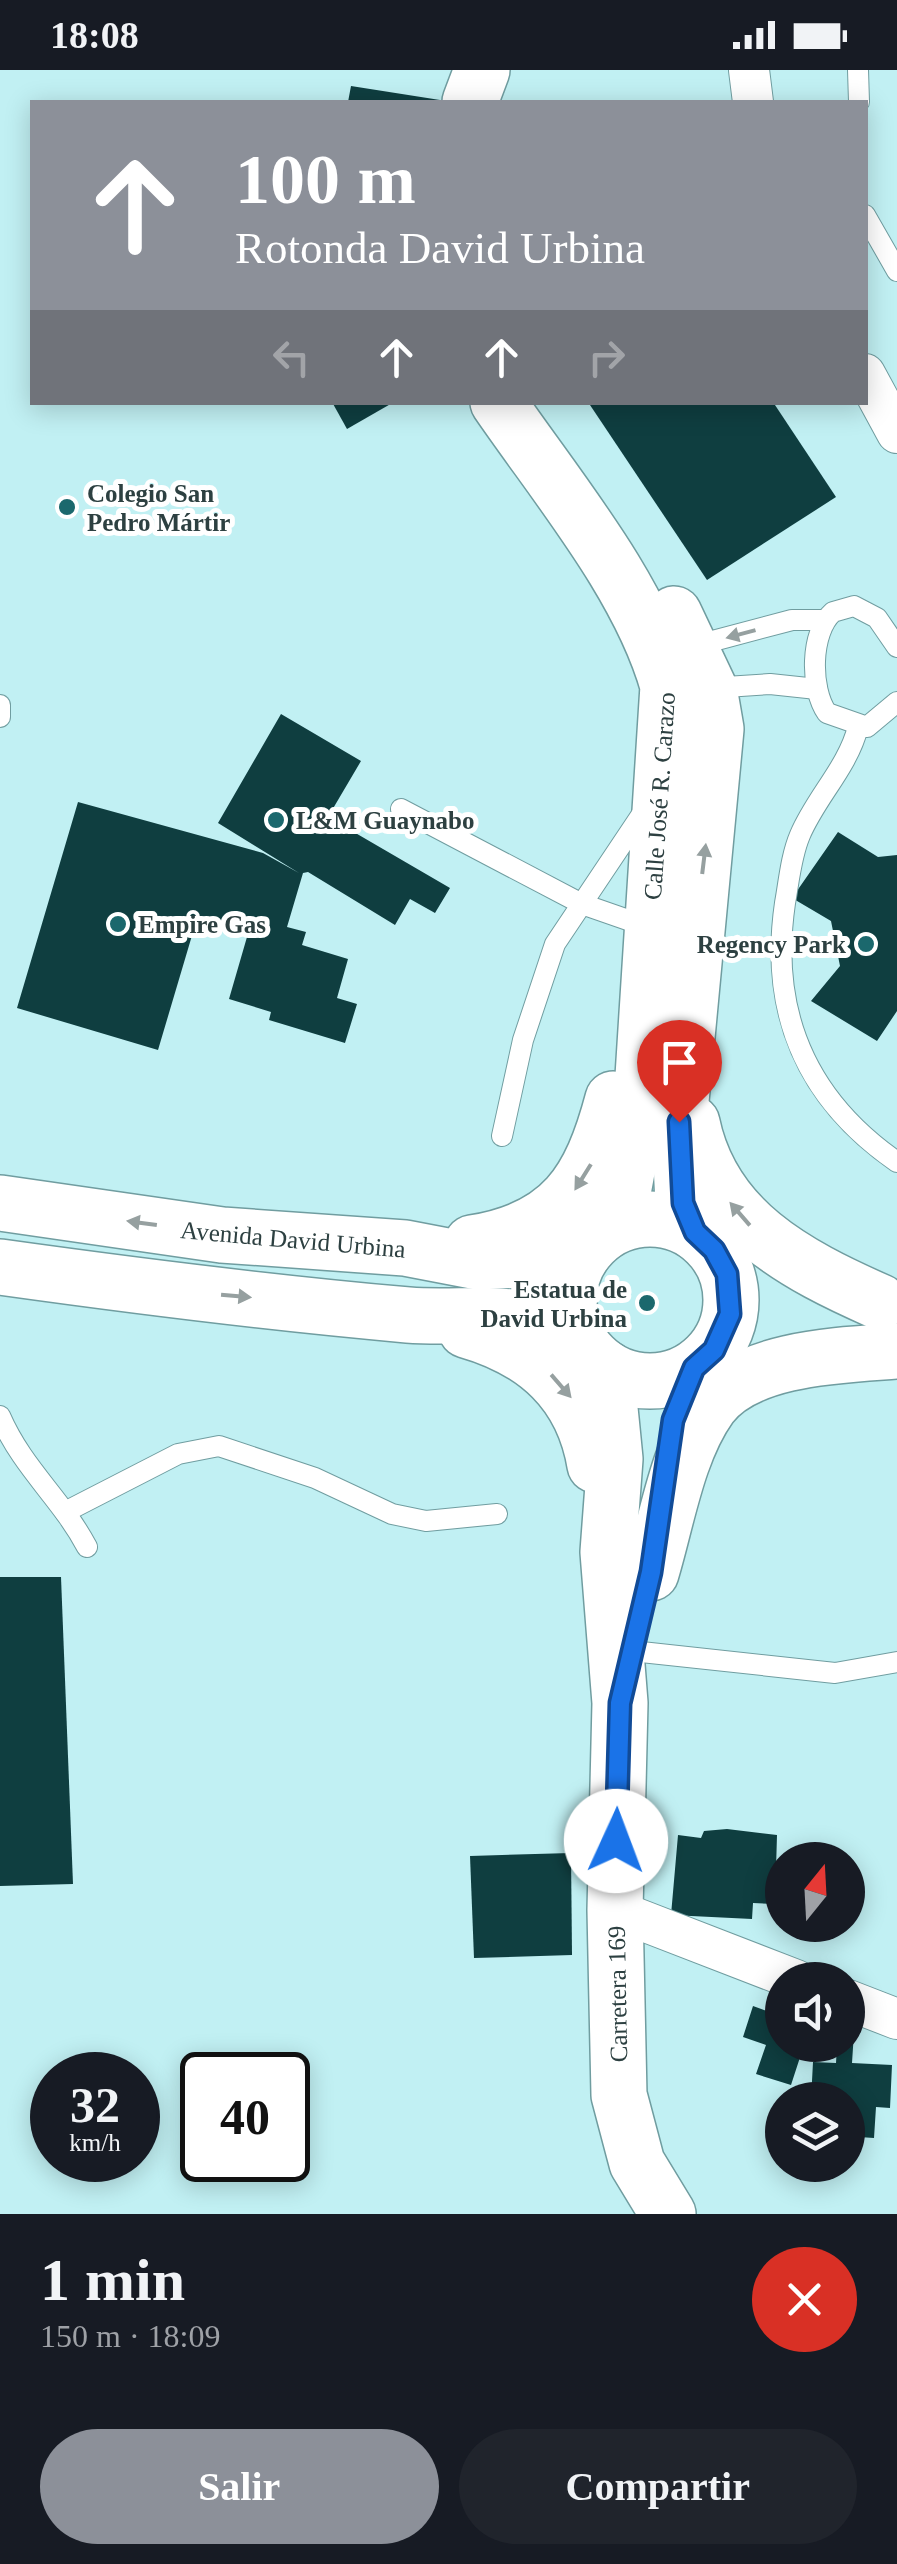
<!DOCTYPE html>
<html lang="es">
<meta charset="utf-8">
<style>
body{margin:0;font-family:"Times New Roman",serif;background:#20242c;color:#f1f3f6;height:100vh;display:flex;flex-direction:column;font-size:38px;white-space:nowrap}
*{box-sizing:border-box;margin:0}
p{font-size:32px;color:#9ea1a6}
.icon{flex:none;width:55px;height:55px;fill:none;stroke:currentColor;stroke-width:2;stroke-linecap:round;stroke-linejoin:round}
.map{position:relative;height:2144px;overflow:hidden}
.panel{display:flex;flex-direction:column;background:#171b24;flex:1}
.panel>*{flex:none}
.banner{position:absolute;left:30px;top:30px;width:838px;height:305px;border-radius:0px;box-shadow:0 5px 25px #0003;background:#8c9099;color:#fff;overflow:hidden}
.needle{width:65px;rotate:18deg}
.fabs{position:absolute;left:765px;top:1772px;display:grid;gap:20px}
.fabs a{display:grid;place-items:center;width:100px;height:100px;border-radius:50%;background:#171b24;box-shadow:0 5px 25px #0003;font-size:50px}
.speed{position:absolute;left:30px;top:1982px;display:flex;gap:20px;font-size:50px;font-weight:700;text-align:center}
.speed>*{display:grid;place-content:center;width:130px;height:130px;border-radius:50%;background:#171b24;box-shadow:0 5px 25px #0003;line-height:1}
.speed small{font-size:25px;font-weight:400}
.speed .limit{border:5px solid #111;border-radius:15px;background:#fff;color:#111}
.pin{position:absolute;display:grid;place-items:center;width:85px;height:85px;color:#fff;margin:-102px -42px;border-radius:50% 50% 50% 0;rotate:-45deg;box-shadow:0 0 10px #0007}
.pin .icon{rotate:45deg}
.me{position:absolute;width:110px;margin:-55px;rotate:2deg;stroke-linejoin:round;filter:drop-shadow(0 0 8px #0008)}
.turn{display:flex;align-items:center;gap:35px;height:210px;padding:0 40px;font-size:45px}
.turn .icon{width:130px;height:130px;stroke-width:2.5}
.turn b{display:block;font-size:70px;line-height:85px}
.lanes{display:flex;align-items:center;height:95px;padding:0 40px;background:#0003;justify-content:center;gap:50px;direction:ltr}
.lanes .off{opacity:.35}
.round{display:grid;place-items:center;flex:none;width:105px;height:105px;border-radius:52px;background:#20242c}
.head{display:flex;align-items:center;justify-content:space-between;height:170px;padding:0 40px}
h1{font-size:60px;font-weight:600;line-height:75px}
.cta{display:flex;gap:20px;margin-top:auto;padding:20px 40px}
.cta a{flex:1;height:115px;border-radius:60px;background:#8c9099;color:#fff;font-size:40px;font-weight:600;line-height:115px;text-align:center}
.cta a+a{background:#20242c;color:#f1f3f6}
.status{display:flex;justify-content:space-between;align-items:center;height:70px;padding:0 50px;background:#171b24;direction:ltr}
.status svg{height:28px;fill:currentColor}
.map>svg:first-child{display:block}
.building{fill:#0f3e40}
.lines{fill:none;stroke-linecap:round;stroke-linejoin:round}
.lane-casing{stroke:#709da0;stroke-width:22}
.street-casing{stroke:#709da0;stroke-width:42}
.secondary-casing{stroke:#709da0;stroke-width:58}
.lane{stroke:#fff;stroke-width:20}
.street{stroke:#fff;stroke-width:40}
.secondary{stroke:#fff;stroke-width:55}
.oneway{fill:#96a0a0}
.route-casing{stroke:#114b97;stroke-width:25}
.route{stroke:#1a73e8;stroke-width:18}
.poi-dot{fill:#1b686d;stroke:#fff;stroke-width:4}
.labels{text-anchor:middle;stroke-width:10;stroke-linejoin:round;paint-order:stroke}
.poi-label{font-size:25px;font-weight:bold;fill:#2d4041;stroke:#fff;text-anchor:start}
.street-label{font-size:25px;fill:#2d4041;stroke:#fff}
</style>
<div class="status"><b>18:08</b><svg viewBox="0 0 49 12"><path d="M0 12V9h3v3zM5 12V6h3v6zM10 12V3h3v9zM15 12V0h3v12zM26 1h20v11H26zM47 4h2v5h-2z"/></svg></div>
<div class="map">
<svg width="897" height="2144" viewBox="0 0 897 2144">
<rect width="100%" height="100%" fill="#c1f0f3"/>
<g class="building">
<polygon points="351,16 440,30 440,32 348,32"/>
<polygon points="332,332 394,332 347,359"/>
<polygon points="588,332 773,332 836,427 707,510"/>
<polygon points="281,644 361,691 328,747 450,818 435,843 410,829 395,855 308,802 303,803 287,857 306,862 302,875 348,889 337,928 357,934 345,973 269,950 271,942 229,929 247,867 196,852 158,980 17,938 78,732 263,783 299,803 218,753"/>
<polygon points="838,762 878,787 897,785 897,941 877,971 811,931 840,896 831,851 792,828"/>
<polygon points="0,1507 61,1507 73,1814 0,1816"/>
<polygon points="727,1759 777,1765 775,1834 753,1833 752,1849 671,1845 678,1765 701,1768 704,1761"/>
<polygon points="571,1783 572,1885 474,1888 470,1786"/>
<polygon points="776,1933 782,1935 782,1975 804,1975 791,2015 756,2004 766,1975 743,1967 753,1936 772,1943"/>
<polygon points="848,1962 854,1962 852,1993 892,1995 890,2038 876,2037 874,2068 859,2067 858,2081 848,2080 848,2030 811,2030 813,1992 836,1993 837,1975 848,1975"/>
</g>
<g class="lines">
<defs>
<g id="lane">
<polyline points="858,0 859,32"/>
<polyline points="865,145 897,201"/>
<polyline points="694,576 792,550 824,550"/>
<path d="M897,577l-20,-29 -23,-12 -21,6c-23,20 -23,77 -6,101l40,14 30,-25"/>
<polyline points="710,618 770,614 817,619"/>
<polyline points="0,635 0,647"/>
<path d="M858,657c-10,40 -42,70 -58,108 -9,21 -11,46 -15,68 -16,109 21,196 112,259"/>
<polyline points="401,739 582,834 651,858"/>
<polyline points="502,1066 523,970 555,874 646,738"/>
<path d="M0,1346c23,53 61,82 87,131"/>
<polyline points="65,1442 178,1384 219,1376 315,1408 392,1444 426,1451 497,1444"/>
<polyline points="632,1581 835,1603 897,1592"/>
</g>
<g id="street">
<polyline points="749,0 753,32"/>
<polyline points="865,304 897,363"/>
<polyline points="615,1840 796,1910"/>
<polyline points="848,1930 897,1949"/>
</g>
<g id="secondary">
<polyline points="470,32 482,0"/>
<path d="M498,332c59,86 142,184 170,284l-26,406 -20,106 -17,34"/>
<polyline points="674,544 709,618 716,659 679,1052 683,1133 695,1162"/>
<path d="M692,1053c20,98 104,142 188,179"/>
<polyline points="0,1133 222,1165 405,1178 478,1192 544,1189 586,1180"/>
<circle cx="650" cy="1230" r="81"/>
<path d="M472,1173c90,-14 119,-61 141,-144"/>
<path d="M0,1197c136,19 272,36 408,48 61,5 113,-11 170,24"/>
<path d="M466,1260c70,20 117,62 129,135"/>
<polyline points="606,1298 615,1389 608,1482 620,1633 615,1840 619,2025 637,2093 668,2144"/>
<path d="M651,1503c16,-53 26,-121 59,-167 37,-49 132,-51 187,-55"/>
</g>
</defs>
<use href="#lane" class="lane-casing"/>
<use href="#street" class="street-casing"/>
<use href="#secondary" class="secondary-casing"/>
<use href="#lane" class="lane"/>
<use href="#street" class="street"/>
<use href="#secondary" class="secondary"/>
</g>
<defs><path id="oneway-solid" d="M-6-.8H1V-3.2L6.5 0L1 3.2V.8H-6Z" transform="scale(2.5)"/></defs>
<g class="oneway">
<use href="#oneway-solid" transform="translate(741 564) rotate(165)"/>
<use href="#oneway-solid" transform="translate(704 789) rotate(-83)"/>
<use href="#oneway-solid" transform="translate(583 1107) rotate(122)"/>
<use href="#oneway-solid" transform="translate(740 1144) rotate(-131)"/>
<use href="#oneway-solid" transform="translate(142 1153) rotate(-172)"/>
<use href="#oneway-solid" transform="translate(236 1226) rotate(5)"/>
<use href="#oneway-solid" transform="translate(561 1316) rotate(49)"/>
</g>
<g class="lines">
<defs>
<polyline id="route" points="616,1771 620,1633 651,1502 673,1350 694,1298 714,1280 730,1244 727,1204 714,1180 695,1162 683,1133 679,1052"/>
</defs>
<use href="#route" class="route-casing"/>
<use href="#route" class="route"/>
</g>
<g class="poi-dot">
<circle cx="67" cy="437" r="10"/>
<circle cx="276" cy="750" r="10"/>
<circle cx="118" cy="854" r="10"/>
<circle cx="866" cy="874" r="10"/>
<circle cx="647" cy="1233" r="10"/>
</g>
<g class="labels">
<g class="poi-label">
<text x="87" y="432">Colegio San<tspan x="87" dy="29">Pedro Mártir</tspan></text>
<text x="296" y="759">L&amp;M Guaynabo</text>
<text x="138" y="863">Empire Gas</text>
<text x="846" y="883" text-anchor="end">Regency Park</text>
<text x="627" y="1228" text-anchor="end">Estatua de<tspan x="627" dy="29">David Urbina</tspan></text>
</g>
<g class="street-label">
<text transform="translate(659 726) rotate(-86)" y="9">Calle José R. Carazo</text>
<text transform="translate(293 1169) rotate(5)" y="9">Avenida David Urbina</text>
<text transform="translate(617 1924) rotate(-91)" y="9">Carretera 169</text>
</g>
</g>
</svg>
<div class="fabs">
<a><svg class="needle" viewBox="-14 -14 28 28"><path d="M0-13l5 13h-10z" fill="#e53935"/><path d="M0 13l5-13h-10z" fill="#9ea1a6"/></svg></a>
<a><svg class="icon" aria-label="sound" viewBox="0 0 24 24"><path d="M4 9h4l5-4v14l-5-4H4zM17 9q2 3 0 6"/></svg></a>
<a><svg class="icon" aria-label="layers" viewBox="0 0 24 24"><path d="M12 4l9 5-9 5-9-5zM3 14l9 5 9-5"/></svg></a>
</div>
<div class="speed"><div>32<small>km/h</small></div><div class="limit">40</div></div>
<div class="pin" style="left:679px;top:1052px;background:#d93025"><svg class="icon" aria-label="arrive" viewBox="0 0 24 24"><path d="M6 21V4h12l-3 4 3 4H6"/></svg></div>
<svg class="me" style="left:616px;top:1771px" viewBox="-20 -20 40 40"><circle r="19" fill="#fff"/><path d="M0-13L10 11 0 6-10 11z" fill="#1a73e8"/></svg>
<div class="banner">
<div class="turn"><svg class="icon" aria-label="ahead" viewBox="0 0 24 24"><path d="M12 20V5M6 11l6-6 6 6"/></svg><div><b>100 m</b>Rotonda David Urbina</div></div>
<div class="lanes"><svg class="icon off" aria-label="left" viewBox="0 0 24 24"><path d="M17 20v-9H6M10 6l-5 5 5 5"/></svg><svg class="icon" aria-label="ahead" viewBox="0 0 24 24"><path d="M12 20V5M6 11l6-6 6 6"/></svg><svg class="icon" aria-label="ahead" viewBox="0 0 24 24"><path d="M12 20V5M6 11l6-6 6 6"/></svg><svg class="icon off" aria-label="right" viewBox="0 0 24 24"><path d="M7 20v-9h11M14 6l5 5-5 5"/></svg></div>
</div>
</div>
<section class="panel">
<div class="head"><div><h1>1 min</h1><p>150 m · 18:09</p></div><a class="round" style="background:#d93025;color:#fff"><svg class="icon" aria-label="close" viewBox="0 0 24 24"><path d="M6 6l12 12M18 6L6 18"/></svg></a></div>
<div class="cta"><a>Salir</a><a>Compartir</a></div>
</section>
